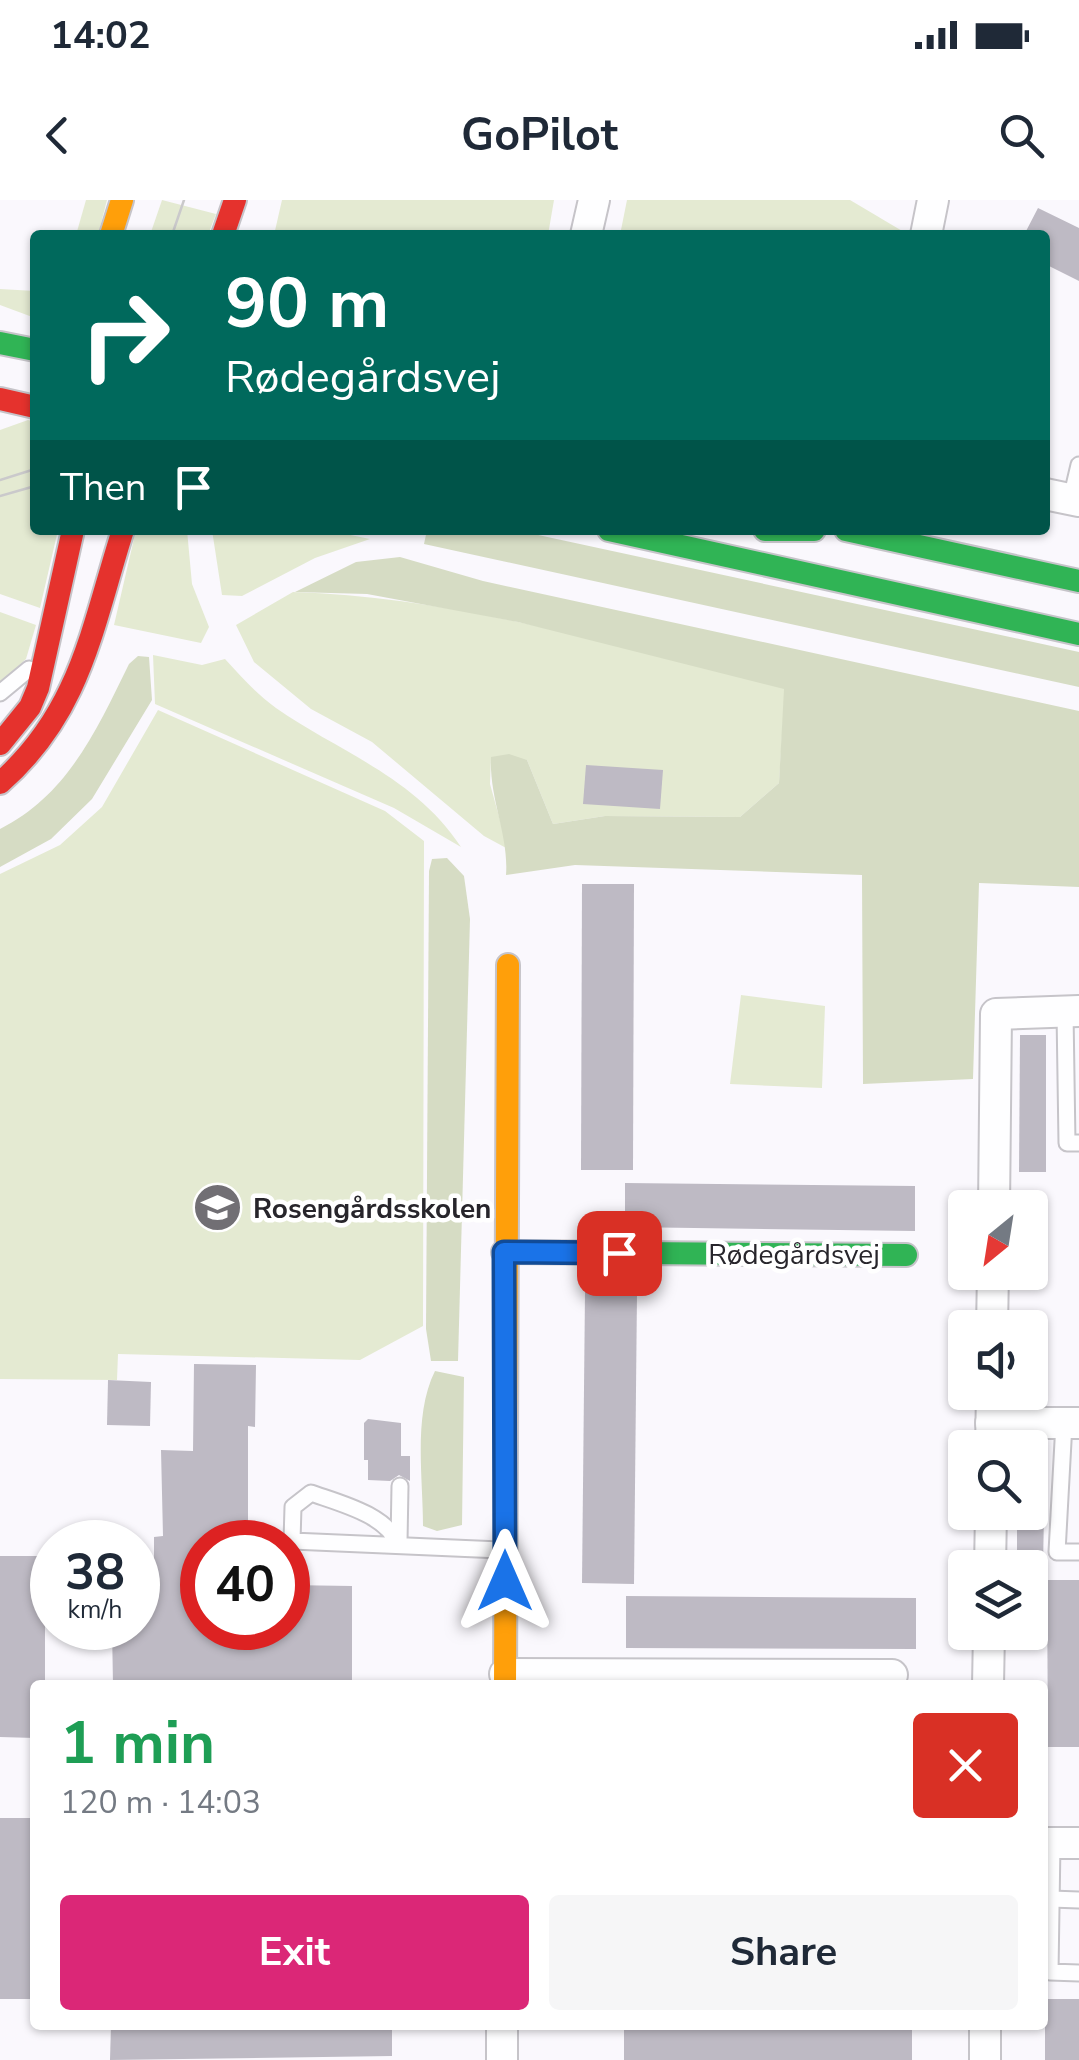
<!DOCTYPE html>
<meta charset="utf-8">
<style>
body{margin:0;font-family:"Nunito Sans",sans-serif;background:#f6f6f7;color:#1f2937;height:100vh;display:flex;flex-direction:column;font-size:38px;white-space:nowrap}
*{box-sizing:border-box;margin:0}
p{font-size:32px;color:#747a83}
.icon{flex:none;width:55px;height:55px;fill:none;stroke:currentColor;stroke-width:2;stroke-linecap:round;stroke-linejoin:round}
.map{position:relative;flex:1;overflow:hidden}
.panel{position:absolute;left:30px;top:1480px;width:1018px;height:350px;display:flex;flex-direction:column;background:#fff;border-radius:10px;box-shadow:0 2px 8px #0004}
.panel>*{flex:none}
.top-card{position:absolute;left:30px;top:30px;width:1020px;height:305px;border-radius:10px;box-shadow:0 2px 8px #0004;background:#00695c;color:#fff;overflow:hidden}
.needle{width:65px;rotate:210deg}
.buttons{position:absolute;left:948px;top:990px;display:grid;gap:20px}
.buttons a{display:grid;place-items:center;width:100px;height:100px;border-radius:10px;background:#fff;box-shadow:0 2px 8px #0004;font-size:50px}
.speed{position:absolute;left:30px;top:1320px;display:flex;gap:20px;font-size:50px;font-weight:700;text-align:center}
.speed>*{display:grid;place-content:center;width:130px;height:130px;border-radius:50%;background:#fff;box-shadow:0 2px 8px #0004;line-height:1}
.speed small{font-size:25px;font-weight:400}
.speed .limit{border:15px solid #d22;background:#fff;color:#111}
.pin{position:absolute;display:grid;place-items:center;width:85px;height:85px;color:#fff;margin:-42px;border-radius:20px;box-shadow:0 5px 15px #0006}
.me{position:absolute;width:110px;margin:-55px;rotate:0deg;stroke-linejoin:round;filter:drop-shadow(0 0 8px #0008)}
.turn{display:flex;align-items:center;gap:35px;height:210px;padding:0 30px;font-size:45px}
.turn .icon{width:130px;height:130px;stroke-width:2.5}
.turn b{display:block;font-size:70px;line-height:85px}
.then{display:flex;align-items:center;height:95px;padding:0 30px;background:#0003;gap:20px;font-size:38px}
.round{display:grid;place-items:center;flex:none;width:105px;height:105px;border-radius:10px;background:#f6f6f7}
.head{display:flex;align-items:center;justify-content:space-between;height:170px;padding:0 30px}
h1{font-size:60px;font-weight:700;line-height:75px;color:#1e9e55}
.action{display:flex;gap:20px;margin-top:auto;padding:20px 30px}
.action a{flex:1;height:115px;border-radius:10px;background:#db2777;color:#fff;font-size:40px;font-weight:700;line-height:115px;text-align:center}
.action a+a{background:#f6f6f7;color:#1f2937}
.status{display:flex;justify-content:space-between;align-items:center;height:70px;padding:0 50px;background:#fff;direction:ltr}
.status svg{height:28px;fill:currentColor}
header{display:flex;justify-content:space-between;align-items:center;height:130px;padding:0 30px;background:#fff;font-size:45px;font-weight:700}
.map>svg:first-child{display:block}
.green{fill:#e4ead2}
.forest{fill:#d6dcc4}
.building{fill:#bebac4}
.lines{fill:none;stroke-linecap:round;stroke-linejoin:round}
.lane-casing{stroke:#c6c4c9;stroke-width:19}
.street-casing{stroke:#c6c4c9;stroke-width:34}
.fast-casing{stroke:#c6c4c9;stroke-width:26}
.slow-casing{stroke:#c6c4c9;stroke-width:26}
.jam-casing{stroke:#c6c4c9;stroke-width:26}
.lane{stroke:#fefeff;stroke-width:15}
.street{stroke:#fefeff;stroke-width:30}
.fast{stroke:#30b455;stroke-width:22}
.slow{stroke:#ff9f0a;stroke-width:22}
.jam{stroke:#e5322d;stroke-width:22}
.tram{stroke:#cac9cb;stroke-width:2.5}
.route-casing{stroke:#114b97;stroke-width:25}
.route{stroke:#1a73e8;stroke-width:18}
.labels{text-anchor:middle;stroke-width:9;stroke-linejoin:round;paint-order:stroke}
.poi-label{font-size:28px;font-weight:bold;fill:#27252b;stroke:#fff;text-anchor:start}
.street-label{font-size:28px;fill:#27252b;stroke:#fff}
</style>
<div class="status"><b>14:02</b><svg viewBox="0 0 49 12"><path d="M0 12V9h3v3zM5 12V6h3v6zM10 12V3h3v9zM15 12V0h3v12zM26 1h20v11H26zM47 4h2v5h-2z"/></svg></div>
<header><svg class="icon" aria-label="back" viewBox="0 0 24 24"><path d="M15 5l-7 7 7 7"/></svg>GoPilot<svg class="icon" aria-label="search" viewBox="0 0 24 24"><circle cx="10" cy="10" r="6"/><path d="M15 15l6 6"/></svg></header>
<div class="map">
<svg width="1079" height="1860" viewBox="0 0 1079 1860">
<rect width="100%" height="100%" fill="#faf8fd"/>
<g class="green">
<polygon points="86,0 107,0 98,35 76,35"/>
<polygon points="162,0 216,14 208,35 150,35"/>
<polygon points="282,0 554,0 548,35 274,35"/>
<polygon points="627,0 850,0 909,35 620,35"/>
<polygon points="0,89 35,91 35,118 0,105"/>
<polygon points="28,220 35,222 35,330 58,330 40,408 0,394 0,230"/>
<polygon points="136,330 187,330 192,384 209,427 201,443 114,425"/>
<polygon points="212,330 326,330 370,339 315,358 242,396 222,395"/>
<path d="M293,392c167,5 330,56 492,96l-6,95 -39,34 -135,-1 -52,8 -26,-64 -36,-2 -1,26 18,65 -24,-13 -112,-94 -61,-33 -57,-47 -18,-37z"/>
<polygon points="0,412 36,425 26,459 0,483"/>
<path d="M153,455l49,10 23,-6c16,17 31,35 51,49 65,45 139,69 185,139l-67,-39 -239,-104z"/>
<polygon points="158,510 385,611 424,641 423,1126 360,1160 118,1154 117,1180 0,1179 0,674 60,645 102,607"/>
<polygon points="741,795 825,806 822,888 730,884"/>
</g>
<g class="forest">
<polygon points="427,330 515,330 1079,452 1079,487 424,344"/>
<path d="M400,357l83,24 596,130v176l-100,-4 -6,196 -110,5 -1,-209 -287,-10 -69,10c3,-40 -17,-76 -15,-118l18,-3 18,6 26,64 52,-8 135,1 39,-34 5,-94 -266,-67 -151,-28 -72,-2 61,-30z"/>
<path d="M138,456l11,1 3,43 -60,99 -41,40 -51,28v-38c68,-34 97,-100 129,-165z"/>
<polygon points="447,658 464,676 470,719 458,1161 431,1161 426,1129 429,671 432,659"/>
<path d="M435,1171l29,6 -2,148 -25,6 -14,-5c0,-49 -10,-111 12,-155z"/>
</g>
<g class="building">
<polygon points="1038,8 1079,28 1079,81 1045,64 1045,35 1024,35"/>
<polygon points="586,565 663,570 660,609 583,604"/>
<polygon points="582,684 634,684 633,970 581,970"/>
<polygon points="1020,835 1046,835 1046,972 1019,972"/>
<polygon points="625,983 915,986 915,1031 625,1027"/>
<polygon points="585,1092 637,1093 634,1384 582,1383"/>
<polygon points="194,1164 256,1165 255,1227 248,1226 248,1342 202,1342 202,1428 288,1428 288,1385 352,1386 352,1485 113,1485 112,1428 138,1428 138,1358 154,1358 154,1337 163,1336 161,1250 193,1251"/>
<polygon points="108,1180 151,1182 150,1226 107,1225"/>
<polygon points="368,1219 401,1223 401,1256 410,1256 410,1281 399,1275 390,1281 368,1280 368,1260 364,1260 364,1223"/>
<polygon points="1017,1312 1044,1312 1043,1368 1017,1368"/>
<polygon points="0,1356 52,1356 52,1413 45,1413 45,1485 35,1485 35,1538 0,1537"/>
<polygon points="1047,1380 1079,1380 1079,1547 1048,1547"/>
<polygon points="626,1396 916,1398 916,1449 626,1448"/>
<rect x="0" y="1618" width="35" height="181"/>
<rect x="1045" y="1799" width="34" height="61"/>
<polygon points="111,1825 392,1825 392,1856 110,1860"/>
<rect x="624" y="1825" width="288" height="35"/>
</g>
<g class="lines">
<defs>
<g id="lane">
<polyline points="1071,299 1079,265"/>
<polyline points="0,493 29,469"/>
<polyline points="1065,812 1067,943 1079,943"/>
<polyline points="1064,1223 1057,1352 1079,1352"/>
<polyline points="399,1342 400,1286"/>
<path d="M398,1345c-10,-30 -59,-42 -87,-52l-18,14 -1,34 208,9"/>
<polyline points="1052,1643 1050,1772 1079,1773"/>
<polyline points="1051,1699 1079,1700"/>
</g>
<g id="street">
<polyline points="586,35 594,0"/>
<polyline points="926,35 933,0"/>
<polyline points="1045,294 1079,301"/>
<polyline points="994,1008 996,814 1079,811"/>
<polyline points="992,1128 993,1072"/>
<polyline points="991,1223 1079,1223"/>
<polyline points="991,1248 992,1192"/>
<polyline points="990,1368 991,1312"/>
<polyline points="505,1474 892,1475"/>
<polyline points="988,1485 989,1432"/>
<polyline points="1042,1643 1079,1643"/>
<polyline points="502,1860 502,1825"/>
<polyline points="985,1860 985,1825"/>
</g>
<g id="fast">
<polyline points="0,143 35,150"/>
<polyline points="609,330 1079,434"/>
<polyline points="765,330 814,330"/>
<polyline points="846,330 1079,381"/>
<polyline points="503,1052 906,1055"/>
</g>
<g id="slow">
<polyline points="111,35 122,0"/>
<polyline points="505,1485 508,765"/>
</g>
<g id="jam">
<polyline points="223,35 235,0"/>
<polyline points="0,199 35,207"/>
<polyline points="0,544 30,507 38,488 73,330"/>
<path d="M0,583c81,-71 92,-156 123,-253"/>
</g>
</defs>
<use href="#lane" class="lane-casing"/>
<use href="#street" class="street-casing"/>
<use href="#fast" class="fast-casing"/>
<use href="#slow" class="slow-casing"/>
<use href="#jam" class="jam-casing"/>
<use href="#lane" class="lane"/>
<use href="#street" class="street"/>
<use href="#fast" class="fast"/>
<use href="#slow" class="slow"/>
<use href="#jam" class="jam"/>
<g class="tram">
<polyline points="172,35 184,0"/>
<polyline points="0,280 35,269"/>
<polyline points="0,296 35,286"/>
</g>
</g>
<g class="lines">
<defs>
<polyline id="route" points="505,1381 504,1052 619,1053"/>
</defs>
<use href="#route" class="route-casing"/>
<use href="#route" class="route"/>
</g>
<defs>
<symbol id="school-disc" viewBox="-11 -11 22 22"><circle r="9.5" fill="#716f74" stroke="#fff"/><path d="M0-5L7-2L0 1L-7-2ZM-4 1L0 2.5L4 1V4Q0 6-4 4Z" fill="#fff"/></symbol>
</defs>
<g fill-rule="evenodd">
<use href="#school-disc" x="190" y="980" width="55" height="55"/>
</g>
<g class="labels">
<g class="poi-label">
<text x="253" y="1018">Rosengårdsskolen</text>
</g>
<g class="street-label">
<text x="794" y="1064">Rødegårdsvej</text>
</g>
</g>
</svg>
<div class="buttons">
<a><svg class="needle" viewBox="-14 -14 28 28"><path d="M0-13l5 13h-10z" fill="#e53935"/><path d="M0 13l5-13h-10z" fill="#747a83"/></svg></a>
<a><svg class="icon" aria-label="sound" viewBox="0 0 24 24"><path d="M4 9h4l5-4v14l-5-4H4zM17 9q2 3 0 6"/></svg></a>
<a><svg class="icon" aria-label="search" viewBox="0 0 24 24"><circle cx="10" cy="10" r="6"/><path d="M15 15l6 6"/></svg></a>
<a><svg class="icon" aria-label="layers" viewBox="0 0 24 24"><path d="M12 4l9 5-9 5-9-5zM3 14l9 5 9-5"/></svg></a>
</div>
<div class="speed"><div>38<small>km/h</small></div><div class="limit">40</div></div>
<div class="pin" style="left:619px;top:1053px;background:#d93025"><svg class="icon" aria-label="arrive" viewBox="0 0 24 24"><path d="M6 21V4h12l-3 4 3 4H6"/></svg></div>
<svg class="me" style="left:505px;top:1381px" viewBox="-20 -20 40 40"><path d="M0-17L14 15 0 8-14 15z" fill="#1a73e8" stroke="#fff" stroke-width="4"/></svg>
<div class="top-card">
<div class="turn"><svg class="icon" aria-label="right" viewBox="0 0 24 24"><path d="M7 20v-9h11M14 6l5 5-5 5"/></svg><div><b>90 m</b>Rødegårdsvej</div></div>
<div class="then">Then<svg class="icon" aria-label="arrive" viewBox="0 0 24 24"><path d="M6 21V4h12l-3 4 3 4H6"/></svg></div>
</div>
<section class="panel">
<div class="head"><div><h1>1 min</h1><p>120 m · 14:03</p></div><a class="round" style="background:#d93025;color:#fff"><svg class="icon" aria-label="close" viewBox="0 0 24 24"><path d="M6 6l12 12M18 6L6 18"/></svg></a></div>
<div class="action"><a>Exit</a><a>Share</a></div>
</section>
</div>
